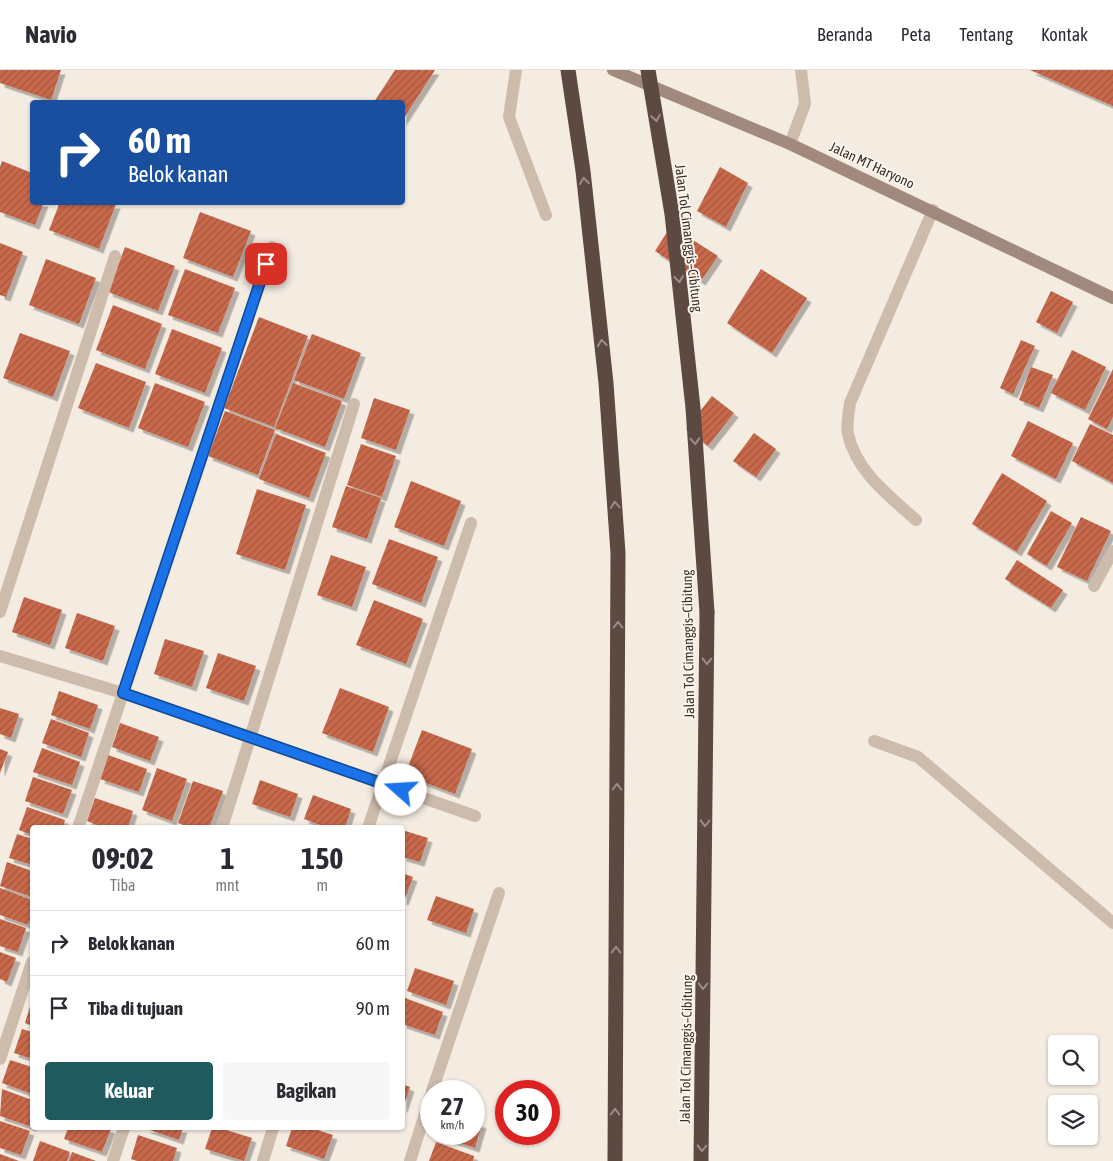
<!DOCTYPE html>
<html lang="id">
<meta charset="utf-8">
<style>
body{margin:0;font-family:"Asap Condensed",sans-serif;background:#f7f7f7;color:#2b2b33;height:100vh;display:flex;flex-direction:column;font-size:19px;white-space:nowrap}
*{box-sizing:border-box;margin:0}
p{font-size:16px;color:#7c7c81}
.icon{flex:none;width:28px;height:28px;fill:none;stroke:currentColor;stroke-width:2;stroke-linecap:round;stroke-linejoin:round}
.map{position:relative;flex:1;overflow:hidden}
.sheet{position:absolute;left:30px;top:755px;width:375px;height:305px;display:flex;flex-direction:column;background:#fff;border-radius:5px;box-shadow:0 1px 4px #0004}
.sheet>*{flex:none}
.guide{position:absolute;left:30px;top:30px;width:375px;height:105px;border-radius:5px;box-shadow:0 1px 4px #0004;background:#1a4fa0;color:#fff;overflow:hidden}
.fabs{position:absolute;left:1048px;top:965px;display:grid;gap:10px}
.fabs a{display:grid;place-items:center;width:50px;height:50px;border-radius:5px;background:#fff;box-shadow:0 1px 4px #0004;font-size:25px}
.speed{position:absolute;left:420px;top:1010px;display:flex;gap:10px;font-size:25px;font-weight:700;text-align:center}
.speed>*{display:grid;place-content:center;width:65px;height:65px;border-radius:50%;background:#fff;box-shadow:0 1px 4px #0004;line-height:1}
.speed small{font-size:12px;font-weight:400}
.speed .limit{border:8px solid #d22;background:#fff;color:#111}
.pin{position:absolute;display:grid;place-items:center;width:42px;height:42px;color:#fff;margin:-21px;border-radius:10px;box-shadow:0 2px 8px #0006}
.me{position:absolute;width:55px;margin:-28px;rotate:289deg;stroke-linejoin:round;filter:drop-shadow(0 0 4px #0008)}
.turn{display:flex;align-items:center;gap:18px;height:105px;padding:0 15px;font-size:22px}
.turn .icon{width:65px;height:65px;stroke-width:2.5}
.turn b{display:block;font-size:35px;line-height:42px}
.eta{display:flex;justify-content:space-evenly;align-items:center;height:85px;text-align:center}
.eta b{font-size:30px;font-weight:700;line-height:35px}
.primary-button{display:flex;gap:10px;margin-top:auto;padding:10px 15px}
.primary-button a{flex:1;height:58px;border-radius:5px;background:#1f5a5e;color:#fff;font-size:20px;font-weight:700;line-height:58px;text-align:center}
.primary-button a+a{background:#f7f7f7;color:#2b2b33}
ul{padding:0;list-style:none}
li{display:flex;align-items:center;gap:15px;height:65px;padding:0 15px;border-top:1px solid #e1e1e2}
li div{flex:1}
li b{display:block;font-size:19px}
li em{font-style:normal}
header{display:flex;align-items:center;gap:30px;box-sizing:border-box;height:70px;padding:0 25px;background:#fff;border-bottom:1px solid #e1e1e2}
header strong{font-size:24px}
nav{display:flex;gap:28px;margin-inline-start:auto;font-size:18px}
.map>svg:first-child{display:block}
.building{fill:url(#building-hatch);filter:url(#shadow)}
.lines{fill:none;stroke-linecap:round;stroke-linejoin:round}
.service{stroke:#cdbbac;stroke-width:12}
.minor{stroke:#cdbbac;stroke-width:12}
.secondary{stroke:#a18a7d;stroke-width:12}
.motorway{stroke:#5c4a42;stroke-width:15}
.motorway-bridge{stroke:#5c4a42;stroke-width:15}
.oneway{stroke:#9c8e87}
.route-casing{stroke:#114b97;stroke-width:12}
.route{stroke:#1a73e8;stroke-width:9}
.labels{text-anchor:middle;stroke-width:4;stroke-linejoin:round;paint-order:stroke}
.street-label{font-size:14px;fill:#3b302b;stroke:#fbf5ee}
</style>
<header>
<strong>Navio</strong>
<nav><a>Beranda</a><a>Peta</a><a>Tentang</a><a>Kontak</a></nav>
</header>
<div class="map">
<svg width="1113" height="1091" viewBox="0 0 1113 1091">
<defs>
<pattern id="building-hatch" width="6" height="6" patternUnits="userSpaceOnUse" patternTransform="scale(1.25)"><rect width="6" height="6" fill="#c8694b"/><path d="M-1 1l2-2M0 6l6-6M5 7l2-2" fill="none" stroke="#a4573f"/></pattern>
<filter id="shadow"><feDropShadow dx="4.5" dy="4.5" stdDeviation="0" flood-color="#0004"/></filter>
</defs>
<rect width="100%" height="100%" fill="#f4ebe1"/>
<g class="building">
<polygon points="0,0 61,0 51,30 0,13"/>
<polygon points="395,0 435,0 402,51 402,32 374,32"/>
<polygon points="1030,0 1113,0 1113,36"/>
<polygon points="2,91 32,103 32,132 44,132 35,155 0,142 0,97"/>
<polygon points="720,97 748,113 726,157 697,141"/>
<polygon points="60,132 116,134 99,179 49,160"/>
<polygon points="200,142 251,161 233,207 183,188"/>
<polygon points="671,156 718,186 701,211 655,181"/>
<polygon points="0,173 23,182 6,227 0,225"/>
<polygon points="125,177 175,196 158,241 108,222"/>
<polygon points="46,189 96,208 79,254 29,235"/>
<polygon points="185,199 235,218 218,263 168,245"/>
<polygon points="761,199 807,228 772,283 727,253"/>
<polygon points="1051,221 1073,232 1057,263 1036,252"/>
<polygon points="113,235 162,254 145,299 96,280"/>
<polygon points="259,247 308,266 274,357 224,338"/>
<polygon points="172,259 222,278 205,323 155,304"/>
<polygon points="20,263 70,281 53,327 3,308"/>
<polygon points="312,264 361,283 344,329 294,310"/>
<polygon points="1021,270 1035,276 1013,324 1000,318"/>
<polygon points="1072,280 1106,297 1085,340 1051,323"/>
<polygon points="96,293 146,312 129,358 78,338"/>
<polygon points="1031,297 1053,305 1039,338 1019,330"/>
<polygon points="1113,299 1113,347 1107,359 1088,349"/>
<polygon points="155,313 205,332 188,377 138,358"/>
<polygon points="293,313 342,331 325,377 275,358"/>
<polygon points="712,326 734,343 708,376 686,359"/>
<polygon points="374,328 410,340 396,380 361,368"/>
<polygon points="225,341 275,360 258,405 208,386"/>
<polygon points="1028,351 1073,373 1056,409 1011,386"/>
<polygon points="1090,354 1113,365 1113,413 1072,391"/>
<polygon points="754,363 776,379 756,407 733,391"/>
<polygon points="276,364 326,383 309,428 259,409"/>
<polygon points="361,374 396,386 382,427 347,415"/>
<polygon points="1002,403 1047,431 1017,482 972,454"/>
<polygon points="411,411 461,431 444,476 394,457"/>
<polygon points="346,416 381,428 367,469 332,457"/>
<polygon points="257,419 306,435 285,500 236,484"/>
<polygon points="1051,441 1072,453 1047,496 1027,484"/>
<polygon points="1081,447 1111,461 1087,511 1057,497"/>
<polygon points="389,469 438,487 421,533 372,514"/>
<polygon points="331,485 366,497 352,537 317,525"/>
<polygon points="1017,490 1063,520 1051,538 1005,509"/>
<polygon points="24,527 62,540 50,575 12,562"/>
<polygon points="374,530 423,549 406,594 356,575"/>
<polygon points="77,543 115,556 103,591 65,578"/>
<polygon points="165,569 204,581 192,617 154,604"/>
<polygon points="218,583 256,596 244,631 206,618"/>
<polygon points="340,618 389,637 373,682 322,663"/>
<polygon points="59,621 98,635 90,659 51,645"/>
<polygon points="0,638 19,644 11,668 0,664"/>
<polygon points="51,649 89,663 81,687 42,673"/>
<polygon points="120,653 159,667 150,691 112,677"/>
<polygon points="422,660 472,679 455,724 405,705"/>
<polygon points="42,678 80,692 72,715 33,702"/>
<polygon points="0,679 8,682 0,703"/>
<polygon points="108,685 147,699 139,722 100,709"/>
<polygon points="157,698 187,709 172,751 142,740"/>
<polygon points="33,707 72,720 63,744 25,731"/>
<polygon points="260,710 298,724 290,747 252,734"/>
<polygon points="193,711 223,721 209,758 191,758 178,753"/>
<polygon points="313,725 351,739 345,758 328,758 304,749"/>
<polygon points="95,728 133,741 128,758 105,758 87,751"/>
<polygon points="27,737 65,750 63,758 32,758 32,765 19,760"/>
<polygon points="402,760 428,768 420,792 402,787"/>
<polygon points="17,764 32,769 32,795 9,788"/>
<polygon points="7,792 32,801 32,827 0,816"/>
<polygon points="402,803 413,807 404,831 402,830"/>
<polygon points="0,818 32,830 32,844 28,855 0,845"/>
<polygon points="436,826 474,839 466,863 427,850"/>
<polygon points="0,849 26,858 18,882 0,876"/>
<polygon points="0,882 16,888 7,912 0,909"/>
<polygon points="415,898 454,911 446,935 407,921"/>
<polygon points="405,928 443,942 435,965 402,954"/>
<polygon points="32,930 32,956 25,953"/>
<polygon points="22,959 32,962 32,989 14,983"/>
<polygon points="10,990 32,997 32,1024 2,1013"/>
<polygon points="402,1014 410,1017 403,1038 402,1038"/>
<polygon points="2,1019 32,1030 32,1057 0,1046"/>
<polygon points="0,1051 30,1061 21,1085 0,1078"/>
<polygon points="474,1051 482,1054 475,1078 434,1064 474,1064"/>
<polygon points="68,1058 108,1058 111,1059 102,1082 64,1069"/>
<polygon points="144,1058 183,1058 179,1070"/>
<polygon points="212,1058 220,1058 252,1068 244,1091 205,1079"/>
<polygon points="292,1058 311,1058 333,1065 324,1089 286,1076"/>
<polygon points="138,1065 177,1078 173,1091 137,1091 131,1089"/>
<polygon points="40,1071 70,1082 67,1091 33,1091"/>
<polygon points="436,1072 474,1086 473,1091 429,1091"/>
<polygon points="72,1082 96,1091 69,1091"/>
<polygon points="0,1084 19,1091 0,1091"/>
</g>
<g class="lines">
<g class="service">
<polyline points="516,0 509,47 546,145"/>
<path d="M916,450c-28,-25 -60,-49 -68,-86 -2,-9 1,-22 2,-31l83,-193"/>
</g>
<g class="minor">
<polyline points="790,74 805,34 801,0"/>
<polyline points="1094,516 1113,481"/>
<polyline points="0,542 115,186"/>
<polyline points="0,586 123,623 475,746"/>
<polyline points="874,671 918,687 1113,853"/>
<polyline points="78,758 272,177"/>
<polyline points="222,758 354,334"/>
<polyline points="368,758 471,453"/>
<polyline points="0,989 32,892"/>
<polyline points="432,1021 499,823"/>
<polyline points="113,1091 124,1058"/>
<polyline points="263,1091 273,1058"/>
<polyline points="410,1091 431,1025"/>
</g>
<polyline class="secondary" points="613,0 790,74 1113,228"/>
<g class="motorway">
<polyline points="568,0 583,101 606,313 618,483 615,1091"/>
<polyline points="701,1091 707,542"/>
</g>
<polyline class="motorway-bridge" points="648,0 672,144 693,338 707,542"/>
</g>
<defs><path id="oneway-chevron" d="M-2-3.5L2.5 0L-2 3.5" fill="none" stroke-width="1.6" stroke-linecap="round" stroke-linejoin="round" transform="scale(1.25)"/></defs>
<g class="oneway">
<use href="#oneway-chevron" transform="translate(656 48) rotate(81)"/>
<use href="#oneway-chevron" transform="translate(584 111) rotate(-96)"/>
<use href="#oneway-chevron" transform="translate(679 209) rotate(84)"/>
<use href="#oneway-chevron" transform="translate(602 273) rotate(-96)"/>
<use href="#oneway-chevron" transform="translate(695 371) rotate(86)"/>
<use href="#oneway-chevron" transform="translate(615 435) rotate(-94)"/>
<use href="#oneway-chevron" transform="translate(618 555) rotate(-90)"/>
<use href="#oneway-chevron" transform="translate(707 591) rotate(91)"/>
<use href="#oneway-chevron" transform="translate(617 717) rotate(-90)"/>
<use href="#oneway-chevron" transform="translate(705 753) rotate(91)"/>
<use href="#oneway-chevron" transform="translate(616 880) rotate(-90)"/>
<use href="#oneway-chevron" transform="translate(703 916) rotate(91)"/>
<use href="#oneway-chevron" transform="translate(615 1042) rotate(-90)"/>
<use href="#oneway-chevron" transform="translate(702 1078) rotate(91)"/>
</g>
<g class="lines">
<defs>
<polyline id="route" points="266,194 123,623 401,720"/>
</defs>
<use href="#route" class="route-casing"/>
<use href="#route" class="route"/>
</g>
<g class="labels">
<g class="street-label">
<text transform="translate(872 95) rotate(25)" y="5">Jalan MT Haryono</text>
<text transform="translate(689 168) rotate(83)" y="5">Jalan Tol Cimanggis–Cibitung</text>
<text transform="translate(688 574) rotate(-91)" y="5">Jalan Tol Cimanggis–Cibitung</text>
<text transform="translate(686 979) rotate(-89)" y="5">Jalan Tol Cimanggis–Cibitung</text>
</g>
</g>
</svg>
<div class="fabs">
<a><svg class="icon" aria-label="search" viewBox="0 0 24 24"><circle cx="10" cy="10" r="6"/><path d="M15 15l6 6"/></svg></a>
<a><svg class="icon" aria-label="layers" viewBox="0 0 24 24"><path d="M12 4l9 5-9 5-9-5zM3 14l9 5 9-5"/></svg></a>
</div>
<div class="speed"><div>27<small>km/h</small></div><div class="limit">30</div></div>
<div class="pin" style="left:266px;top:194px;background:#d93025"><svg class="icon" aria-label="arrive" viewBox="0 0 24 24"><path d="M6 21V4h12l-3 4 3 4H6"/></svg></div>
<svg class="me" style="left:401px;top:720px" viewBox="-20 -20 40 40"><circle r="19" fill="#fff"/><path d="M0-13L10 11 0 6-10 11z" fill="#1a73e8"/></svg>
<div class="guide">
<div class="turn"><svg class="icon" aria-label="right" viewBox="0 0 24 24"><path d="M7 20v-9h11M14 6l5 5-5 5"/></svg><div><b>60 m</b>Belok kanan</div></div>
</div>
<section class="sheet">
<div class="eta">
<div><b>09:02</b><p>Tiba</p></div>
<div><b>1</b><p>mnt</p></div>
<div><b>150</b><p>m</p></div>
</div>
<ul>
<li><svg class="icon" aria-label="right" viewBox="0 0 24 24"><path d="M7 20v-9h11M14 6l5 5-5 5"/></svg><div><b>Belok kanan</b></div><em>60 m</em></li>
<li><svg class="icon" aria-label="arrive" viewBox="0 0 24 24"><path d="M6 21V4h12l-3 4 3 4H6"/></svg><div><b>Tiba di tujuan</b></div><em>90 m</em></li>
</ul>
<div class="primary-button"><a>Keluar</a><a>Bagikan</a></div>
</section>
</div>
